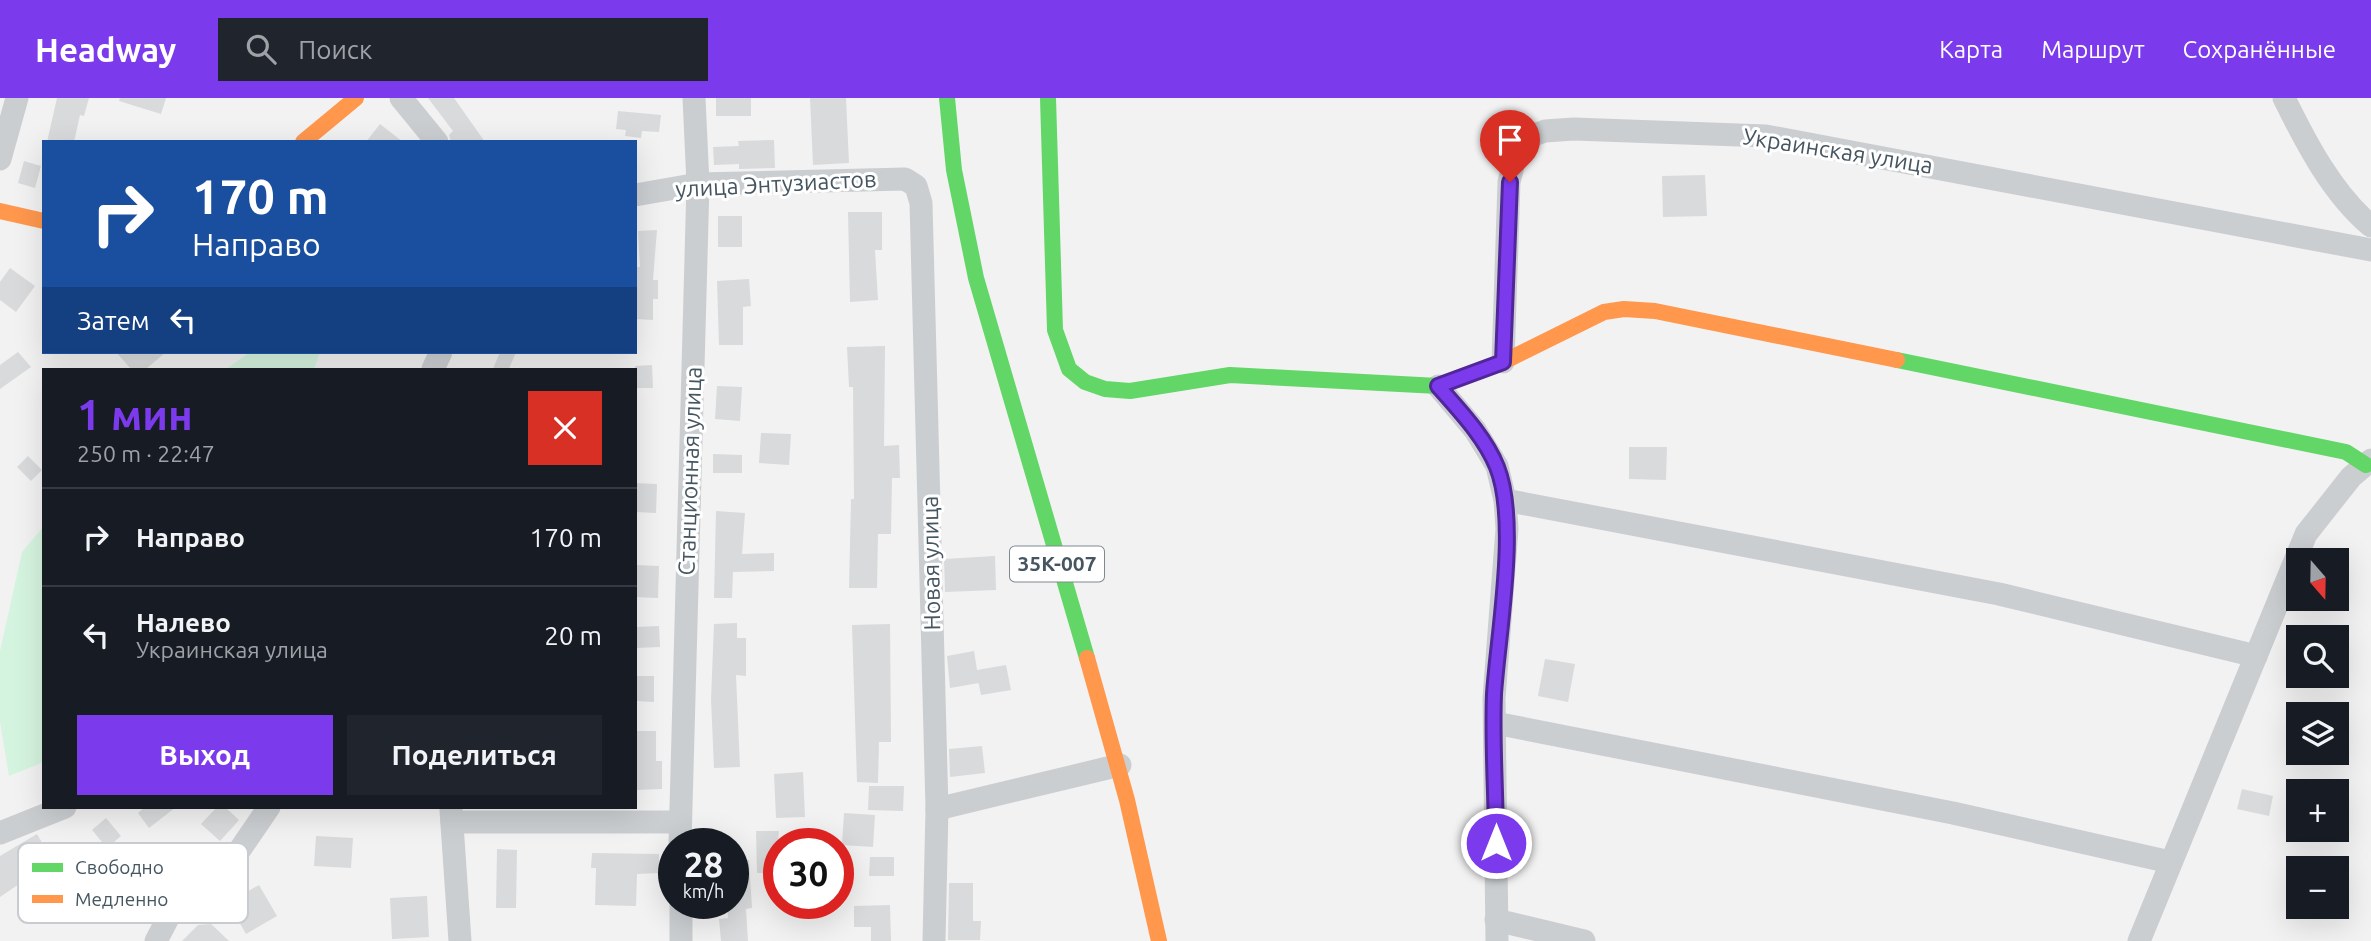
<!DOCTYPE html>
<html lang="ru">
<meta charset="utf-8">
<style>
body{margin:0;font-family:Ubuntu,sans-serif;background:#20242c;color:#f1f3f6;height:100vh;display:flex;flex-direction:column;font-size:26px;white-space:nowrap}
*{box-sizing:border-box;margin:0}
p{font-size:23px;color:#9ea1a6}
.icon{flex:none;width:38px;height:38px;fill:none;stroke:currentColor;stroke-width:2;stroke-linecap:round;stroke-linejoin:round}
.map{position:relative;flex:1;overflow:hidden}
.drawer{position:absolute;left:42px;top:270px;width:595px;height:441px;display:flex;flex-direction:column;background:#171b24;border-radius:0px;box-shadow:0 7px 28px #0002}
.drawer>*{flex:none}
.guide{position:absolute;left:42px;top:42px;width:595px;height:214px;border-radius:0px;box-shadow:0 7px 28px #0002;background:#1a4fa0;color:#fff;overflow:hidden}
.needle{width:46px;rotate:160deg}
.buttons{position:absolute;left:2286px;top:450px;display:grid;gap:14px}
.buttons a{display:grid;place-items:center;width:63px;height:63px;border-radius:0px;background:#171b24;box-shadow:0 7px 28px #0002;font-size:35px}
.speed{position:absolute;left:658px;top:730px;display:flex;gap:14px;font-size:35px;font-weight:700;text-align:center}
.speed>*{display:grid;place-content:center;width:91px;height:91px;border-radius:50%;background:#171b24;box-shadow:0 7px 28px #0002;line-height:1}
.speed small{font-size:18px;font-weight:400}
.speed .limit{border:10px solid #d22;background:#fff;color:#111}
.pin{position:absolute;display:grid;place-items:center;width:60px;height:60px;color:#fff;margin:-72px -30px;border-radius:50% 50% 50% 0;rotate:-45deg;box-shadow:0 0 7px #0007}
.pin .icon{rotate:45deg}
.me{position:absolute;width:77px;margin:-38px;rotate:0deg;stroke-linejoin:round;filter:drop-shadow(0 0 5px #0008)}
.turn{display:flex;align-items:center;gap:24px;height:147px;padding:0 35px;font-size:32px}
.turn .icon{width:91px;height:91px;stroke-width:2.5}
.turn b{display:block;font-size:49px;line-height:60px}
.then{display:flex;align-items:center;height:66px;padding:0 35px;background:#0003;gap:14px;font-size:26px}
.round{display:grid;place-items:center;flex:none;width:74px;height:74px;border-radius:0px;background:#20242c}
.overview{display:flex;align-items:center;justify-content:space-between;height:119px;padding:0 35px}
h1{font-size:42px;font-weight:600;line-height:52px;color:#7c3aed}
.action{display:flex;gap:14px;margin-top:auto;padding:14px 35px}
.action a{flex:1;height:80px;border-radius:0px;background:#7c3aed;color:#fff;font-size:28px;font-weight:600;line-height:80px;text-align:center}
.action a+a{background:#20242c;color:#f1f3f6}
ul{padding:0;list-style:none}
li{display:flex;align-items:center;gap:21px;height:98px;padding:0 35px;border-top:2px solid #363941}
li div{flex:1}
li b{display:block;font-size:26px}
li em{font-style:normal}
header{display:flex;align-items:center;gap:42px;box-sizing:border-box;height:98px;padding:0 35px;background:#7c3aed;color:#fff}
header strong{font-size:33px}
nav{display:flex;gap:38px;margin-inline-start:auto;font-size:24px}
.search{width:490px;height:63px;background:#20242c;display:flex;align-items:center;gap:18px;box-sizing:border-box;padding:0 24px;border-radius:0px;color:#9ea1a6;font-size:26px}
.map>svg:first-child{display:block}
.green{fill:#d5f4df}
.building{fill:#d8dadb}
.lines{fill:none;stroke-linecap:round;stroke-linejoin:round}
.street{stroke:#cbced1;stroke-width:23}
.fast{stroke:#63d668;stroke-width:16}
.slow{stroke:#ff974d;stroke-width:16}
.route-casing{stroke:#51269a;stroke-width:18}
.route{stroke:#7c3aed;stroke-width:12}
.labels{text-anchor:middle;stroke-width:6;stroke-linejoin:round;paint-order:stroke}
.shield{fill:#fff;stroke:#7e8990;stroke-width:2}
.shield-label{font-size:21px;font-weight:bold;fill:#465661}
.street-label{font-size:23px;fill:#465661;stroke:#fff}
.key{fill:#fff;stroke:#c8ccd0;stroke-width:2}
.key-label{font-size:19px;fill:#465661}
</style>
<header>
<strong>Headway</strong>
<div class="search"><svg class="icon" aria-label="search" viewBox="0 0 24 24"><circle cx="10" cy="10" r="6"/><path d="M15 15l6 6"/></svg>Поиск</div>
<nav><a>Карта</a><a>Маршрут</a><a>Сохранённые</a></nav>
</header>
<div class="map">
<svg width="2371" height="843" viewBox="0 0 2371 843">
<rect width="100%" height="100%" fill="#f3f2f2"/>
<g class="green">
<polygon points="250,254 320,254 314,271 226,271"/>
<polygon points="44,428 44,664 9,678 0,624 0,553 22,454"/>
</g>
<g class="building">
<polygon points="57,0 89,0 84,18 80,17 74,44 47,44"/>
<polygon points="120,0 166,0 161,16 119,3"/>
<polygon points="428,0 454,0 485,44 451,44 449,37 453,33"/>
<rect x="716" y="0" width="35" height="18"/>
<polygon points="810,0 846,0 849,65 813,67"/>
<polygon points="618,13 661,17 659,34 642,33 641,40 625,38 626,32 616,31"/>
<polygon points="380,26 403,44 366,44"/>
<polygon points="774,42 775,70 739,71 739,66 714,67 713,49 739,48 738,43"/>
<polygon points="24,63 41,68 35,90 18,85"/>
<polygon points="1705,77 1707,118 1663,119 1662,78"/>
<polygon points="848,114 882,114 882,152 875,152 878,202 850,204"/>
<rect x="718" y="118" width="24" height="31"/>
<polygon points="657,132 653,182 658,182 658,201 653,201 653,222 635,221 635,169 640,169 638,133"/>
<polygon points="10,170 35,188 16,214 0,202 0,184"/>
<polygon points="749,181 751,208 743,209 743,247 719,247 717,183"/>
<polygon points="885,248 884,348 899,347 900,380 892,380 891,436 878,436 877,490 849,490 851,401 854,401 853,289 849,289 847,249"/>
<polygon points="18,254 31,269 0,291 0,267"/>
<polygon points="116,254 166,254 146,271 131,271"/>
<polygon points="500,254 516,254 509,271 493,271"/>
<polygon points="652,267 653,290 635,290 635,268"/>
<polygon points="717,288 742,289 740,323 715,321"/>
<polygon points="761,335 791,336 789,367 759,365"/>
<polygon points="1629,349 1667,349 1666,382 1629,381"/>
<polygon points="713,356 742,357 742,375 713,375"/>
<polygon points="28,358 42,372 31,383 17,369"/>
<polygon points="635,385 657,386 656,415 635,414"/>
<polygon points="716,413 745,415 742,456 774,455 774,473 733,474 732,500 714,500"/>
<polygon points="995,458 996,492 945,494 944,461"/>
<polygon points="635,467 659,468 658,500 635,499"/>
<polygon points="737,525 737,540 746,540 746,578 736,577 740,669 714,670 711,601 714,526"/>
<polygon points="890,526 891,644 879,644 878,685 857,684 852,527"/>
<polygon points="659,528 660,549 635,550 635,529"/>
<polygon points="974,553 977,572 1006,567 1011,592 981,597 977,577 979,585 950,590 947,558"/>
<polygon points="1545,561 1575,566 1568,604 1538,598"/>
<polygon points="635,578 654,578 654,604 635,603"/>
<polygon points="635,633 656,633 656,663 662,663 662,691 635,692"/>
<polygon points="982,648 985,675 950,679 949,651"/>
<polygon points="803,674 805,719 776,720 774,676"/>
<polygon points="869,688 904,688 903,713 868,712"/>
<polygon points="2242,691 2273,698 2269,718 2237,711"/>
<polygon points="145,709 176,709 149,730 138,715"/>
<polygon points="217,709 225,709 239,722 220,743 201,726"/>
<polygon points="844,715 875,717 873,749 842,747"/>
<polygon points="106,720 121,738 107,750 92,732"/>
<polygon points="756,733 779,733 775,775 757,775"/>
<polygon points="37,736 51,760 25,775 28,780 0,799 0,758"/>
<polygon points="316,738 353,740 351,770 314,768"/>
<polygon points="497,751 517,752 516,810 496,810"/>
<polygon points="592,755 659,756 659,775 637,776 636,808 595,807 596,770 591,770"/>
<polygon points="870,759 894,759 894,778 869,778"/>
<polygon points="733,762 749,762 752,810 746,811 748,843 721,843 719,821 728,820 727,805 733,805"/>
<polygon points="949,785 973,785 973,823 981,823 980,842 948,842"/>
<polygon points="259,787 277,818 246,836 228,804"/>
<polygon points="427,798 429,839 392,841 390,800"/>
<polygon points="890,807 891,843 871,843 871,829 854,829 854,808"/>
<polygon points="211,826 229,843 182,843 198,827"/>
</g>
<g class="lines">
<g class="street">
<polyline points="401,0 437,44"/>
<path d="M2284,0c22,45 48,95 87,128"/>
<polyline points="0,61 17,0"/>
<polyline points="635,97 698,86 905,81 916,88 921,105 937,711 934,843"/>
<polyline points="1503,264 1509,84 1517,53 1528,39 1545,33 1574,31 1766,38 2371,152"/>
<polyline points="433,271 441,254"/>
<polyline points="1438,288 1475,332 1497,368 1505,402 1507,431 1494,600 1497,843"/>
<polyline points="1505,402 1999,496 2256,558"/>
<polyline points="1495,625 1953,715 2170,764"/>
<polyline points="937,711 1120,667"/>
<polyline points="451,712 460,843"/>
<polyline points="452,724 680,724"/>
<polyline points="0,735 65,709"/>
<polyline points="680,746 698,86 694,0"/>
<polyline points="681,805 681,843"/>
<polyline points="1496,822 1584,843"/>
<polyline points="156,843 179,799 226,772 269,709"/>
<polyline points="2139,843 2306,436 2351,379 2371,362"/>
</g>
<g class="fast">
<polyline points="947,0 954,72 976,180 1087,560"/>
<polyline points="1048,0 1055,232 1069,271 1085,284 1105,291 1130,293 1230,277 1438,288 1450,284"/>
<polyline points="1897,262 2346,354 2366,367"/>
</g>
<g class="slow">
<polyline points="303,44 356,0"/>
<polyline points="0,113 44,123"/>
<polyline points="1450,284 1503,264 1604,214 1624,211 1655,213 1897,262"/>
<polyline points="1087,560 1127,702 1159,843"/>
</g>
</g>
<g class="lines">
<defs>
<path id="route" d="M1496,745c0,-49 -4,-99 -2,-149 4,-60 25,-172 3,-227 -12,-30 -38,-57 -59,-81l65,-24 7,-180"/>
</defs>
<use href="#route" class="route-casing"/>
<use href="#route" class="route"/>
</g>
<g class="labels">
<rect class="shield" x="1010" y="448.5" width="94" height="35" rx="5"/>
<g class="shield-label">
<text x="1057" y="473">35К-007</text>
</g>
<g class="street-label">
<text transform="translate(1838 53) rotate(9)" y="8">Украинская улица</text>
<text transform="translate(776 86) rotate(-3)" y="8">улица Энтузиастов</text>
<text transform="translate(690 373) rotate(-88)" y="8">Станционная улица</text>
<text transform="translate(931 465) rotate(-91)" y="8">Новая улица</text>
</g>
</g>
<rect x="18" y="745" width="230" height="80" rx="10" class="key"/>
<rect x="32" y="765" width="31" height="9" fill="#63d668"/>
<rect x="32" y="797" width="31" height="8" fill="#ff974d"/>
<g class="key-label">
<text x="75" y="776">Свободно</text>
<text x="75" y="808">Медленно</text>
</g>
</svg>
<div class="buttons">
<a><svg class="needle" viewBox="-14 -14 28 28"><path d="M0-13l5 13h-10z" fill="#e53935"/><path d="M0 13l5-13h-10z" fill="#9ea1a6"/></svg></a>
<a><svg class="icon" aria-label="search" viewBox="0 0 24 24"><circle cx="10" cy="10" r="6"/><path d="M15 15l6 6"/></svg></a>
<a><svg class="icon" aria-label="layers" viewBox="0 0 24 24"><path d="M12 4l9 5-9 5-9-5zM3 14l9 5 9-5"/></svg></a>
<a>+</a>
<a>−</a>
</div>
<div class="speed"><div>28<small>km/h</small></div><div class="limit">30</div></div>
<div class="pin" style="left:1510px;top:84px;background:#d93025"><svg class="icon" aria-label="arrive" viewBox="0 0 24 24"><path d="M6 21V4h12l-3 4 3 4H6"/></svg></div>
<svg class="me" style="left:1496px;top:745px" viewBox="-20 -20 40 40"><circle r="17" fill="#7c3aed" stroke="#fff" stroke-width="3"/><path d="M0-11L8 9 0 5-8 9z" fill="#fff"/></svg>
<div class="guide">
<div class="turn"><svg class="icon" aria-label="right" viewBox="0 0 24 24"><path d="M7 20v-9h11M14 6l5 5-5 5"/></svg><div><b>170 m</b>Направо</div></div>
<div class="then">Затем<svg class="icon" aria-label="left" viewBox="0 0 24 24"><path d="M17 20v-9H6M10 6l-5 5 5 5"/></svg></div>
</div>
<section class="drawer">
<div class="overview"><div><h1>1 мин</h1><p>250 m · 22:47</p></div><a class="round" style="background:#d93025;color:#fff"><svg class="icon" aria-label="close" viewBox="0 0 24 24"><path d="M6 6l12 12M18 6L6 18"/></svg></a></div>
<ul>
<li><svg class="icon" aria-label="right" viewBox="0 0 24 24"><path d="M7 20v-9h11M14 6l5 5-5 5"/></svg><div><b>Направо</b></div><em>170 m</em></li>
<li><svg class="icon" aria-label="left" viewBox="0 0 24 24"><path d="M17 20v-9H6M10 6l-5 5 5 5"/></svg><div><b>Налево</b><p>Украинская улица</p></div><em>20 m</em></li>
</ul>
<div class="action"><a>Выход</a><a>Поделиться</a></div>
</section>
</div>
